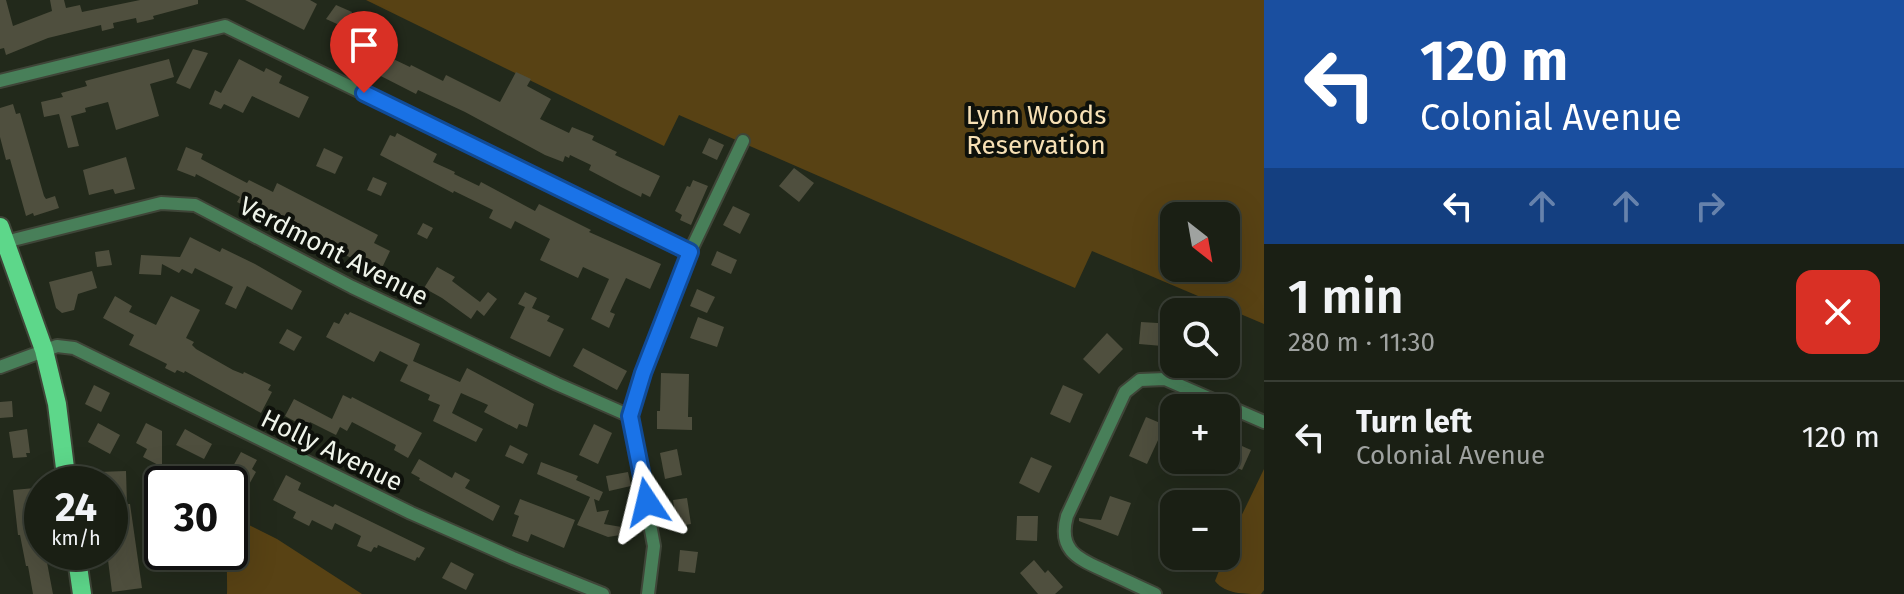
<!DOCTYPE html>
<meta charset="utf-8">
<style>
body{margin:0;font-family:"Fira Sans",sans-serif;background:#272c22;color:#f1f3f6;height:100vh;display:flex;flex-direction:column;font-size:30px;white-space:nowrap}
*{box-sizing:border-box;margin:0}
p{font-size:26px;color:#9fa2a0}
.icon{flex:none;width:44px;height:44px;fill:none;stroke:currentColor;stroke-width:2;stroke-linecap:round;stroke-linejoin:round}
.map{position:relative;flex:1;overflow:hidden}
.sheet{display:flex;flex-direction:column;background:#1a1f14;width:640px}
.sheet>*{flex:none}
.banner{background:#1a4fa0;color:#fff;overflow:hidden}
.needle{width:52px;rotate:149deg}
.tools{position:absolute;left:1160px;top:202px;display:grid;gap:16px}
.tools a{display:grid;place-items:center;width:80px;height:80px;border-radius:16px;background:#1a1f14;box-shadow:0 8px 32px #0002,0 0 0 2px #383d34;font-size:40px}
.speed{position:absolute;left:24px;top:466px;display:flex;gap:16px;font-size:40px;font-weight:700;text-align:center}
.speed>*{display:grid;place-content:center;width:104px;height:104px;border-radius:50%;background:#1a1f14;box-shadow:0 8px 32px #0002,0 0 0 2px #383d34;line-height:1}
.speed small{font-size:20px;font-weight:400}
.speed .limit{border:4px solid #111;border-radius:12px;background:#fff;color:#111}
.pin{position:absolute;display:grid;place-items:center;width:68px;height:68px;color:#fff;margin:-82px -34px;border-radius:50% 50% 50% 0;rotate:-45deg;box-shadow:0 0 8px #0007}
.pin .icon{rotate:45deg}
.me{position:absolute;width:88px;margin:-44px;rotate:350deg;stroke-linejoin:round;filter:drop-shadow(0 0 6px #0008)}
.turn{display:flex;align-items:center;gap:28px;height:168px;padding:0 24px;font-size:36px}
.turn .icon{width:104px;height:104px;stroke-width:2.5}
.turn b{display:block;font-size:56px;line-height:68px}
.lanes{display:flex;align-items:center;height:76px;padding:0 24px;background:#0003;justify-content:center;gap:40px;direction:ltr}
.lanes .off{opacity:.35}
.round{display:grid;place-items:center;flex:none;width:84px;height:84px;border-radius:16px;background:#272c22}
.summary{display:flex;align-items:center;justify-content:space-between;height:136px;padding:0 24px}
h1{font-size:48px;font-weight:600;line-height:60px}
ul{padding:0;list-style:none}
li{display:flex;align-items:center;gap:24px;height:112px;padding:0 24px;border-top:2px solid #383d34}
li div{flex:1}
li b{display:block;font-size:30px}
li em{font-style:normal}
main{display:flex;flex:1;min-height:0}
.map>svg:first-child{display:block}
.green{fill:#584214;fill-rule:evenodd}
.building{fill:#4f4f3e}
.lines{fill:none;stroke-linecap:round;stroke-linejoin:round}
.street-casing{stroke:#3f4538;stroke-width:16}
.primary-casing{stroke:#3f4538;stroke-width:22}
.street{stroke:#487f59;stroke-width:12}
.primary{stroke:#5dd78a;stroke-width:18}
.route-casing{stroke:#114b97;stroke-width:20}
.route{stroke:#1a73e8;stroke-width:14}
.labels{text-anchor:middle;stroke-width:8;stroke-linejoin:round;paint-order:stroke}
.park-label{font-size:26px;fill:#f7e0b5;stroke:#0e110b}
.street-label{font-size:26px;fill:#eff4ea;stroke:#0e110b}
</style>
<main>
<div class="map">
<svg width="1264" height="594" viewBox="0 0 1264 594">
<rect width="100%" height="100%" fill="#22291b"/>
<g class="green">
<path d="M366,0h898v324l-172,-73 -17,37 -396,-173 -15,31zM1174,216h52v52h-52z"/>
<path d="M1264,469v121l-3,4c-17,0 -36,0 -46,-13l21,-54z"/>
<path d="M249,525l28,14 85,55h-135c1,-25 -6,-59 22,-69z"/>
</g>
<g class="building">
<polygon points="0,0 6,0 13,26 52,11 50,0 64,0 66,8 80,5 82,12 140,0 198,0 198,4 153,16 154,19 137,23 136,18 113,23 114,28 102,31 101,25 48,38 6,55 4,48 0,49"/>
<polygon points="245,0 310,0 317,4 304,30"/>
<polygon points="336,5 352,12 346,28 326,19"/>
<polygon points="358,36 394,47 389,57 410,67 411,65 443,81 446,75 500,102 516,72 531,79 527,86 551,99 540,119 569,133 572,127 594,136 592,140 617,152 615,155 660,176 650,197 642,193 641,197 621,187 589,170 591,165 570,155 569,158 565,156 563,162 545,155 465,112 418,90 416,94 369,70 370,67 348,57"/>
<polygon points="193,49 208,53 190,89 176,83"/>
<polygon points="169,59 174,77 150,84 159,116 116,130 108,102 85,108 86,112 71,116 79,146 68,148 59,114 44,117 41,102 63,97 61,93 87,86 85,81"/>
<polygon points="239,59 264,72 266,68 282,76 279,83 309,97 299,118 252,96 243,113 224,104 221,109 209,104 215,90 221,93"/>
<polygon points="13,104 16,114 20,113 44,196 46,199 55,196 59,208 34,216 33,213 26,216 10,159 6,160 0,137 0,108"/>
<polygon points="397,133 437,154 433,162 455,172 454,174 479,186 481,182 535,211 539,204 591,230 589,232 661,264 650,289 626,278 610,312 615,314 609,328 591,319 609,279 583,267 578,278 540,260 550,239 515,221 511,229 489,218 493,210 454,191 453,193 380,155 390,135 395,137"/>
<polygon points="709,138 724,145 717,160 702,153"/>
<polygon points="186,147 203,154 201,159 247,183 249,180 273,192 277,183 378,235 374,243 390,251 380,272 237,202 240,197 196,174 195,177 177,170"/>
<polygon points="324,148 343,157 335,174 316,166"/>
<polygon points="126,157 135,189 115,194 113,189 89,195 83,170"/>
<polygon points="794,168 814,183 799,202 779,186"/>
<polygon points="373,177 387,183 381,196 367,190"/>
<polygon points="693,180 708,186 691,225 680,220 682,215 675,211 687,186 690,187"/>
<polygon points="733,206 750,214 740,234 723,225"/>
<polygon points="423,223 433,228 427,239 417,234"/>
<polygon points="190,237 220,252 222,248 255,264 302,291 292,310 247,286 236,309 225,304 233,287 195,268 192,274 182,269 179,273 162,264 161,275 139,274 141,255 180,257"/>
<polygon points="109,250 112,265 97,267 95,252"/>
<polygon points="717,251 737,260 731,274 711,265"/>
<polygon points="437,267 455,277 452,281 480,302 488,292 497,299 484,316 477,310 471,319 442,298 424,288"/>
<polygon points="92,271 97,288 78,294 74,310 62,313 56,308 49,282"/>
<polygon points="697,289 715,297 707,313 690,306"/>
<polygon points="525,292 537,298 532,308 550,316 547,321 564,329 550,357 510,338 525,307 518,304"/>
<polygon points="115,296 132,306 129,312 156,325 171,296 200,310 186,338 194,342 192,345 196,349 233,370 243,374 244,372 271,385 268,390 272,392 261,413 185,371 184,373 177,370 175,373 165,368 167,364 129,345 134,335 103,318"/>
<polygon points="350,312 420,344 413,361 460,382 467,368 534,404 527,427 519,424 517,429 484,412 488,405 461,393 452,413 483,429 476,442 433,421 440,405 428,400 430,395 400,381 408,365 380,351 374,362 326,337 334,322 339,324 345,313 348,315"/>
<polygon points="698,317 724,327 717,347 690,338"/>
<polygon points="1141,322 1174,324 1174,347 1139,344"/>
<polygon points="287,329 302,337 294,351 279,343"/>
<polygon points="1107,333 1123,349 1099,374 1083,359"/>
<polygon points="583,348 627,371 617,390 573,366"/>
<polygon points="661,373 689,374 688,417 692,417 692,430 657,429 657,411 660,411"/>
<polygon points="94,385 110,393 101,412 85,404"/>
<polygon points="1063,385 1083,394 1070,423 1050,414"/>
<polygon points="343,395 351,399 352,397 422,433 408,458 394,450 396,445 352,422 347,431 340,427 336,435 310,422 307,428 285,416 294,399 332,419"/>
<polygon points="12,401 13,417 0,418 0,402"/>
<polygon points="1146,417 1165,425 1147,464 1129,456"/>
<polygon points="98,423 120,435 110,454 88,442"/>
<polygon points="146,423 162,431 162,467 143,457 147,449 136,443"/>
<polygon points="594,424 612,433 598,464 579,455"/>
<polygon points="27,429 30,453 26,453 27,457 13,458 9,432"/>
<polygon points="185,429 212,444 204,459 176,445"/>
<polygon points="1226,439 1251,450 1242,470 1226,463"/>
<polygon points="510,445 528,454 523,464 505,456"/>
<polygon points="677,449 682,475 665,479 660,453"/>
<polygon points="241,452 257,460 252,469 256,472 247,488 227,477"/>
<polygon points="1031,457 1052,466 1039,493 1019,483"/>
<polygon points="419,459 452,478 455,472 470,480 465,488 500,506 493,521 419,480 420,478 411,473"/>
<polygon points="541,462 578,476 576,480 603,492 599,501 594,499 597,512 609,510 604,524 639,530 639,532 608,537 577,525 590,497 537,474"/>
<polygon points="126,471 127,504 130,504 142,588 112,592 107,552 110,552 110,484 99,484 98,472"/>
<polygon points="628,472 631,486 609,491 606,476"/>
<polygon points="286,475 301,483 298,490 333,507 335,504 343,508 425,548 419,558 417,557 415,561 378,545 377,548 374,547 371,552 357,546 361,536 335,523 332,530 312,520 309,526 293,518 296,512 273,500"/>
<polygon points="35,488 42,512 42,552 45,552 53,594 33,594 28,566 26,566 20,535 18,535 13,490"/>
<polygon points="1110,496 1131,503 1118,536 1079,521 1079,518 1101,520"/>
<polygon points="687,498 691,524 672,527 669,508 674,507 673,500"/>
<polygon points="520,499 575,520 564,548 531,534 528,542 512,536 519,516 514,514"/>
<polygon points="1017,516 1038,516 1037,541 1016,540"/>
<polygon points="680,550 698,552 695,573 678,571"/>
<polygon points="1164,556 1201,556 1195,570"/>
<polygon points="1034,560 1045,573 1048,570 1063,587 1055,594 1038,594 1020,573"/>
<polygon points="451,562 474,574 466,590 442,578"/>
</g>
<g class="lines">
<defs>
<g id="street">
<polyline points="0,81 225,26 690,252"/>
<polyline points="5,242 161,203 195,205 352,287 557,384 630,416"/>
<polyline points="0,367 57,346 74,348 411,513 513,558 603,594"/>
<polyline points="648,594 654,546 630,416 643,373 690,252 743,141"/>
<path d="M1155,594c-16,-7 -32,-15 -48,-22 -27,-13 -50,-20 -40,-56l58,-124 15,-12 25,-1 99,43"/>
</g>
<g id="primary">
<polyline points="0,227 44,350 57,404 67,484"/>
<polyline points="76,552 82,594"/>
</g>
</defs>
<use href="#street" class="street-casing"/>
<use href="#primary" class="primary-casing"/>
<use href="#street" class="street"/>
<use href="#primary" class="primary"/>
</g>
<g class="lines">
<defs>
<polyline id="route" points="364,93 690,252 643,373 630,416 647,502"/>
</defs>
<use href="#route" class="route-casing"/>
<use href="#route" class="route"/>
</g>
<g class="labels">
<g class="park-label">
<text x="1036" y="124">Lynn Woods<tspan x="1036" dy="30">Reservation</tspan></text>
</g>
<g class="street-label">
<text transform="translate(334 251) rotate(27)" y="9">Verdmont Avenue</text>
<text transform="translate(332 450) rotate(26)" y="9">Holly Avenue</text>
</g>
</g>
</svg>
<div class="tools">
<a><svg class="needle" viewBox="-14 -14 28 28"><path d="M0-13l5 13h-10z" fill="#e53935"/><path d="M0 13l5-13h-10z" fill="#9fa2a0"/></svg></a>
<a><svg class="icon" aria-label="search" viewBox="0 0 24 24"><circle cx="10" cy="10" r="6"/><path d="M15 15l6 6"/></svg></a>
<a>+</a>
<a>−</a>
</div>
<div class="speed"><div>24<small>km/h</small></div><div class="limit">30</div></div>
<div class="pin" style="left:364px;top:93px;background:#d93025"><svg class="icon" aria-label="arrive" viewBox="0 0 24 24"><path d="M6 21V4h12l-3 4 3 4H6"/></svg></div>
<svg class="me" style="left:647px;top:502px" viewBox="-20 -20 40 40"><path d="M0-17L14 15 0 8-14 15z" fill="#1a73e8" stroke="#fff" stroke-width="4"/></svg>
</div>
<section class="sheet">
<div class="banner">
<div class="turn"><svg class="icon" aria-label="left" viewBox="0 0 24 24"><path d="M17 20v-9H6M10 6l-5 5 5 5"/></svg><div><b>120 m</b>Colonial Avenue</div></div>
<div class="lanes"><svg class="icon" aria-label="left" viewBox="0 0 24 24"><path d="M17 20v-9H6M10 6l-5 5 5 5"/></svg><svg class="icon off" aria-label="ahead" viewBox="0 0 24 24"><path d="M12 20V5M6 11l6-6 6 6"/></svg><svg class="icon off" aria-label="ahead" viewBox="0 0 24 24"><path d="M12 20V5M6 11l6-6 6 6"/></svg><svg class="icon off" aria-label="right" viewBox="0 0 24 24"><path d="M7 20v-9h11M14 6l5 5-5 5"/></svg></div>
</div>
<div class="summary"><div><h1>1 min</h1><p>280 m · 11:30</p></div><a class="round" style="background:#d93025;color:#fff"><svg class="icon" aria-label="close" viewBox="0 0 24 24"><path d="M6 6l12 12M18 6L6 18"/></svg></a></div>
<ul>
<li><svg class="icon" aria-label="left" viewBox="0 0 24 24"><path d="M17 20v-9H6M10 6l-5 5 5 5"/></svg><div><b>Turn left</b><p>Colonial Avenue</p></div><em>120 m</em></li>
</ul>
</section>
</main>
